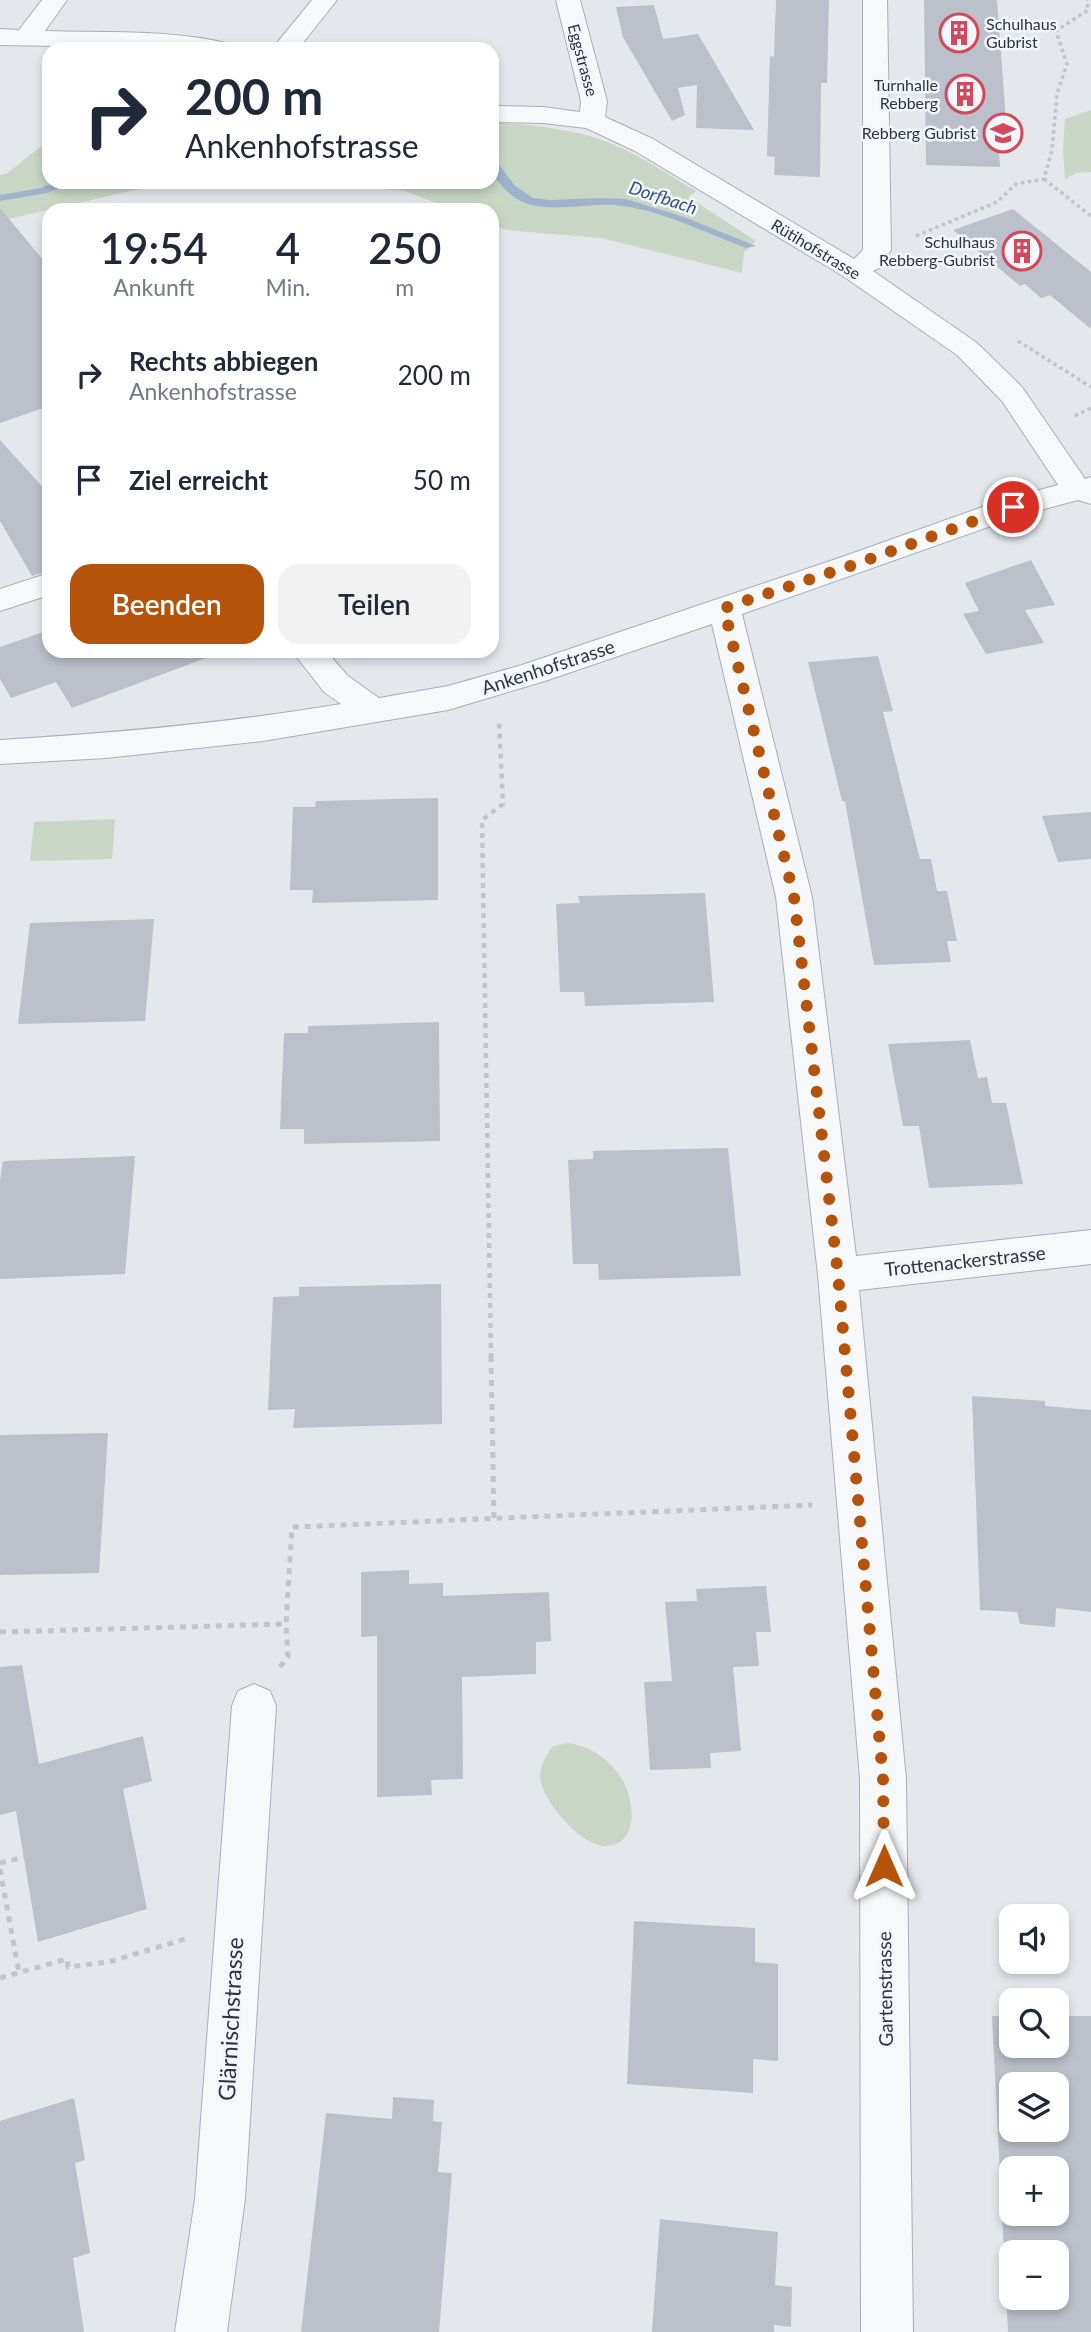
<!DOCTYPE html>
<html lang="de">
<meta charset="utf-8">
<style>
body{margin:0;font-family:Lato,sans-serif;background:#f2f2f3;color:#1f2937;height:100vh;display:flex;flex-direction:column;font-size:26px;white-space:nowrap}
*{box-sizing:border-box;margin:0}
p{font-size:23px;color:#747a83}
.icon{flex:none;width:38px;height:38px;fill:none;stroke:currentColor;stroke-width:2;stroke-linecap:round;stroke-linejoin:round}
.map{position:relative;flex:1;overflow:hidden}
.details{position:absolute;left:42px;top:203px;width:457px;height:455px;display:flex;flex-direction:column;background:#fff;border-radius:21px;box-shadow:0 4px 10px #0003}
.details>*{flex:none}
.hud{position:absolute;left:42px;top:42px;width:457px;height:147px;border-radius:21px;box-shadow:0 4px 10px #0003;background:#fff;color:#1f2937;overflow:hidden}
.fabs{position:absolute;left:999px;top:1904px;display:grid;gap:14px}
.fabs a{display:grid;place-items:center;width:70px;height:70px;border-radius:14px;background:#fff;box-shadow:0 4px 10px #0003;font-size:35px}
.pin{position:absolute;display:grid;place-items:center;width:60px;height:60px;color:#fff;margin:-30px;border:4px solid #fff;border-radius:50%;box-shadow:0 2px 7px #0007}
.me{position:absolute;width:77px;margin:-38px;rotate:0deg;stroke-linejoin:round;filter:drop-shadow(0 0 5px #0008)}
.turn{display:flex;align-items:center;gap:24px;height:147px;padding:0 28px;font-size:32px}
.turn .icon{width:91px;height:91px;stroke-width:2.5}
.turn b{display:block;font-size:49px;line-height:60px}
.eta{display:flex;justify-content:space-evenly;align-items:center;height:119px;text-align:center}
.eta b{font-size:42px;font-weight:600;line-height:49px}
.primary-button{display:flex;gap:14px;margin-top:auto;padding:14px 28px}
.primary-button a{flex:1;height:80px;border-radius:21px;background:#b45309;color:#fff;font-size:28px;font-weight:600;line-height:80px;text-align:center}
.primary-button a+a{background:#f2f2f3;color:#1f2937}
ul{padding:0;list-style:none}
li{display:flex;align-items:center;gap:21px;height:105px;padding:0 28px}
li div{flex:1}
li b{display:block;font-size:26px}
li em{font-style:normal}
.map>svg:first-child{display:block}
.green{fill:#c9d6c5}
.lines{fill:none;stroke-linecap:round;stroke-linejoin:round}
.stream{fill:#9fb4cc;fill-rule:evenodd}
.building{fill:#bbc0ca;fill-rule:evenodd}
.minor-casing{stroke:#a9aeb7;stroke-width:2}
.path-far2{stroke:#c2c5cb;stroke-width:3.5;stroke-dasharray:3.5 3.5;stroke-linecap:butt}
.path-far1{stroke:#c2c5cb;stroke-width:4.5;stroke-dasharray:5 5;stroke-linecap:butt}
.path{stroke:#c2c5cb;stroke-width:5;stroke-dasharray:6 6;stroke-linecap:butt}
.minor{fill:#f7f8fa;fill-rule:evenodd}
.route{stroke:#b45309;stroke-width:12;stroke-dasharray:0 21.6}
.labels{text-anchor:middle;stroke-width:5;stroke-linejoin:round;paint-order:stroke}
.far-poi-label{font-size:16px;fill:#2b3445;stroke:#f4f6f9;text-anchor:end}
.far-street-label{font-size:16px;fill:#2b3445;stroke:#f4f6f9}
.far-water-label{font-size:18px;font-style:italic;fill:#34527a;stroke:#f4f6f9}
.street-label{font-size:19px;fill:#2b3445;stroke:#f4f6f9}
.near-street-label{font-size:23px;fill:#2b3445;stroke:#f4f6f9}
</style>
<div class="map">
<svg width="1091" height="2332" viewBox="0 0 1091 2332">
<rect width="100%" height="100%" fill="#e4e7ec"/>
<g class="green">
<polygon points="1091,110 1091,172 1076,173 1065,179 1063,152 1065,119"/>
<path d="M492,122c38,3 76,6 113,19 32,12 62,33 91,50l-8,6 68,44 -12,11 -2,21 -141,-35 -95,-8 -14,-6v-14h-38l-49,-19 -83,-9h170z"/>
<polygon points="49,140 49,182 170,182 0,221 0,175 6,174"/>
<polygon points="115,819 112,859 30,861 34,822"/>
<path d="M567,1743c23,2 43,17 56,38 11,19 17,63 -17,65 -25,1 -66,-47 -66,-71 1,-11 7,-21 13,-29z"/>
</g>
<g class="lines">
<g class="stream">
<path d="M492,164l8,2 14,19 19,13 17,2 51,-2 25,1 58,18 72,29 -10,2c-40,-15 -81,-36 -123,-42 -32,-5 -67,8 -98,-3 -14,-5 -34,-24 -33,-39z"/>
<polygon points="57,182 73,182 47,193 0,201 0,195 41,188"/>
</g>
</g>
<g class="building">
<polygon points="776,0 829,0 827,83 821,83 820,177 774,175 775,157 767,156 770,56 774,57"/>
<polygon points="924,0 997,0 1007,133 998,132 1000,167 926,165"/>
<polygon points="654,5 663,39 698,34 754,130 696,128 697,85 678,88 685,115 672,121 623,37 616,7"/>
<polygon points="0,208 49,267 49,406 0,423"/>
<polygon points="1013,209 1091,272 1091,329 1050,295 1041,298 1025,284 1020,286 953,230"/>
<polygon points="0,440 49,494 49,571 32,576 0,521"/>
<polygon points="1031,560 1055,605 1025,610 1044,643 986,654 963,614 979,611 965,583"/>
<polygon points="49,630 49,651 213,651 214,655 72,708 56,682 11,698 0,679 0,647"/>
<polygon points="878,656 893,711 883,712 920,859 931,859 937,891 947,891 957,941 947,941 951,962 874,965 845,801 842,801 808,662"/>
<polygon points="438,798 438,900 312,903 313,890 290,890 293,807 315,807 316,801"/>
<polygon points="1091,812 1091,859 1058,862 1042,816"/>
<polygon points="705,893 714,1002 585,1006 584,992 560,992 556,904 580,903 578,896"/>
<polygon points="154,919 145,1021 18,1024 30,923"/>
<polygon points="439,1022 440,1141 304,1144 304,1129 280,1129 284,1033 308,1033 308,1026"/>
<polygon points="970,1040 978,1078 987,1077 992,1103 1006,1103 1023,1184 929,1188 919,1126 903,1126 888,1044"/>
<polygon points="728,1148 741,1276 599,1280 598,1264 573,1264 568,1160 593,1159 593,1151"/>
<polygon points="135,1156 125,1274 0,1279 0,1181 3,1161"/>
<polygon points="441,1284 442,1424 293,1428 295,1409 268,1410 273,1297 299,1296 299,1287"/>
<polygon points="972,1396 1045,1401 1045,1406 1091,1410 1091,1612 1056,1608 1055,1627 1020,1624 1017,1612 980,1610"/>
<polygon points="108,1433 99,1573 0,1575 0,1435"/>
<polygon points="409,1570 409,1584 443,1583 443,1596 549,1592 551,1641 536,1642 536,1674 462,1677 463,1779 431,1780 432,1795 377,1797 377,1636 361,1637 361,1572"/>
<polygon points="766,1586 771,1632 756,1632 759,1666 733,1667 741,1751 710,1753 711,1768 650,1770 644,1682 672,1681 665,1602 697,1601 696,1589"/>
<polygon points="22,1665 39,1764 143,1736 152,1781 123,1789 147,1909 38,1942 16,1811 0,1815 0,1667"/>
<polygon points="634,1921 755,1928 755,1962 778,1964 778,2061 753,2059 753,2093 627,2084"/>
<path d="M992,2016h20v30h45v-30h34v316h-83zM1012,2084h45v46h-45zM1012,2168h45v46h-45zM1012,2252h45v46h-45z"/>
<polygon points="393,2097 434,2100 433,2121 442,2122 438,2172 452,2173 439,2332 301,2332 326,2113 392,2119"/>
<polygon points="74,2098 85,2160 75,2163 90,2253 73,2258 84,2332 0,2332 0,2121"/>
<polygon points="660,2219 778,2232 775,2285 792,2287 791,2327 774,2325 774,2332 652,2332"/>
</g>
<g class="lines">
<defs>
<g id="minor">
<path d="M42,0h25l-22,31c60,2 126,-2 185,13l4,5 -234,-4v-16l19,1z"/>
<polygon points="312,0 337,0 298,49 272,49"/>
<path d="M556,0h24l27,101 -2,16 48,22 201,120 9,-9v-250h24l4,250 -12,18 -6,3 104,72 45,44 63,92 6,-2v27l-13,-4 -56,15 -280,99 70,283 44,359 235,-26v34l-232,26 47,489 7,553h-52l-1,-553 -42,-504 -42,-378 -64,-273 -167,57 -97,29 -185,31 -157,17 -106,6v-24c114,-7 228,-17 341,-36l-17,-12 -32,-41h34l22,25 31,22 69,-12 74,-21 320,-108 160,-57 56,-15 -56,-84 -45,-46 -114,-79 -208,-125 -49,-23 -43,-5 -51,-1v-16l51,1 37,5 1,-11z"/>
<polygon points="49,573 49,595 0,611 0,589"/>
<polygon points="254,1684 270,1691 276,1706 245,2199 227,2332 175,2332 195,2199 232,1706 238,1691"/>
</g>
</defs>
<use href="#minor" class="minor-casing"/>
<g class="path-far2">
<polyline points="1044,179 1091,216"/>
<polyline points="916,236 997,202 1016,184 1044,179 1052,150 1057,94 1067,64 1056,31 1088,10 1087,0"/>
<polyline points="1018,341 1091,387"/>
<polyline points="1075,416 1091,408"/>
</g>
<polyline class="path-far1" points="491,1358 482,820 503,804 499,721"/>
<g class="path">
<polyline points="491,1356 494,1519"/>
<polyline points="0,1632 286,1624 292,1527 812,1505"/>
<polyline points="280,1667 288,1656 286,1624"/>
<polyline points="0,1863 24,1857"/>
<polyline points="0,1869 19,1973"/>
<polyline points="0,1978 67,1959 68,1967 109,1962 188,1938"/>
</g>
<use href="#minor" class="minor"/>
</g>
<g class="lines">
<polyline class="route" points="884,1866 883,1779 838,1275 794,897 724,608 853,565 1013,507"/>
</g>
<defs>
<symbol id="building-ring" viewBox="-11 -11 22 22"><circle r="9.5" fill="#f4f6f9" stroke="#d1495b" stroke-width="1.5"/><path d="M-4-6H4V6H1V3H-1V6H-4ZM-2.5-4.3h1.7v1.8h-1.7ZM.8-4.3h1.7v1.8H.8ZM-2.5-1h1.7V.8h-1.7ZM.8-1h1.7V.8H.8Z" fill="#d1495b"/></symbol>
<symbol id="school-ring" viewBox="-11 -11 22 22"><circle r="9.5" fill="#f4f6f9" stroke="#d1495b" stroke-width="1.5"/><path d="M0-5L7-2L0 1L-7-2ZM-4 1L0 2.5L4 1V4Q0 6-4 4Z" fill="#d1495b"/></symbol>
</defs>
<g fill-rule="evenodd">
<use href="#building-ring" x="937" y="11" width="44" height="44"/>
<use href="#building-ring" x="943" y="72" width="44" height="44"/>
<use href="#school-ring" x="981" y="111" width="44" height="44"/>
<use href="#building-ring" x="1000" y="229" width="44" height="44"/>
</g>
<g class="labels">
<g class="far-poi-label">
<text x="986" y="30" text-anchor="start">Schulhaus<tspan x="986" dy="18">Gubrist</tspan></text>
<text x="938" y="91">Turnhalle<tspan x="938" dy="18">Rebberg</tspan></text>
<text x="976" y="139">Rebberg Gubrist</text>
<text x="995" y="248">Schulhaus<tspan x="995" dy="18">Rebberg-Gubrist</tspan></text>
</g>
<g class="far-street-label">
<text transform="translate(583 60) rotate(75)" y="6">Eggstrasse</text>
<text transform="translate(816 249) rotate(31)" y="6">Rütihofstrasse</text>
</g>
<g class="far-water-label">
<text transform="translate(663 198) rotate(18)" y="6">Dorfbach</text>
</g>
<g class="street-label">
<text transform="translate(548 667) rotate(-18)" y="7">Ankenhofstrasse</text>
<text transform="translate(965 1261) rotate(-6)" y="7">Trottenackerstrasse</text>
<text transform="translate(885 1989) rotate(-91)" y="7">Gartenstrasse</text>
</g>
<g class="near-street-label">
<text transform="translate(231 2019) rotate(-87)" y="8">Glärnischstrasse</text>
</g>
</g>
</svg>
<div class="fabs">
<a><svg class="icon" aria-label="sound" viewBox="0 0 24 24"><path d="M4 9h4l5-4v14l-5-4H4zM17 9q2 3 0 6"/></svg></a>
<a><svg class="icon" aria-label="search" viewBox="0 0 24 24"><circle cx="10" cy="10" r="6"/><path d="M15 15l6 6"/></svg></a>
<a><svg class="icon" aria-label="layers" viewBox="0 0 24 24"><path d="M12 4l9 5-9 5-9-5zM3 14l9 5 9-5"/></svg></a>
<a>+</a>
<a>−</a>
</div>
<div class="pin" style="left:1013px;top:507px;background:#d93025"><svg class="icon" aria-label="arrive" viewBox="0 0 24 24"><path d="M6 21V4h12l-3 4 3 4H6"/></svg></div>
<svg class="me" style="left:884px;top:1866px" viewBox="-20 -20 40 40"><path d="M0-17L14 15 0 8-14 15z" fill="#b45309" stroke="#fff" stroke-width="4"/></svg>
<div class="hud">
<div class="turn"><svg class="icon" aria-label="right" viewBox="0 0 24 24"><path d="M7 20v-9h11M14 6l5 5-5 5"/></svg><div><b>200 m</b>Ankenhofstrasse</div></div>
</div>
<section class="details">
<div class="eta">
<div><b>19:54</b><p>Ankunft</p></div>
<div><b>4</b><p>Min.</p></div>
<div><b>250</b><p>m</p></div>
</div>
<ul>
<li><svg class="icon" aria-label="right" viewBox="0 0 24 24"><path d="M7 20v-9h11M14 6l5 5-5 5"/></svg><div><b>Rechts abbiegen</b><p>Ankenhofstrasse</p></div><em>200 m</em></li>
<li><svg class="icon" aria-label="arrive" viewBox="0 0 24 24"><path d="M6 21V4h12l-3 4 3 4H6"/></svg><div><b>Ziel erreicht</b></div><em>50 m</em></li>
</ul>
<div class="primary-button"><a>Beenden</a><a>Teilen</a></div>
</section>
</div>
